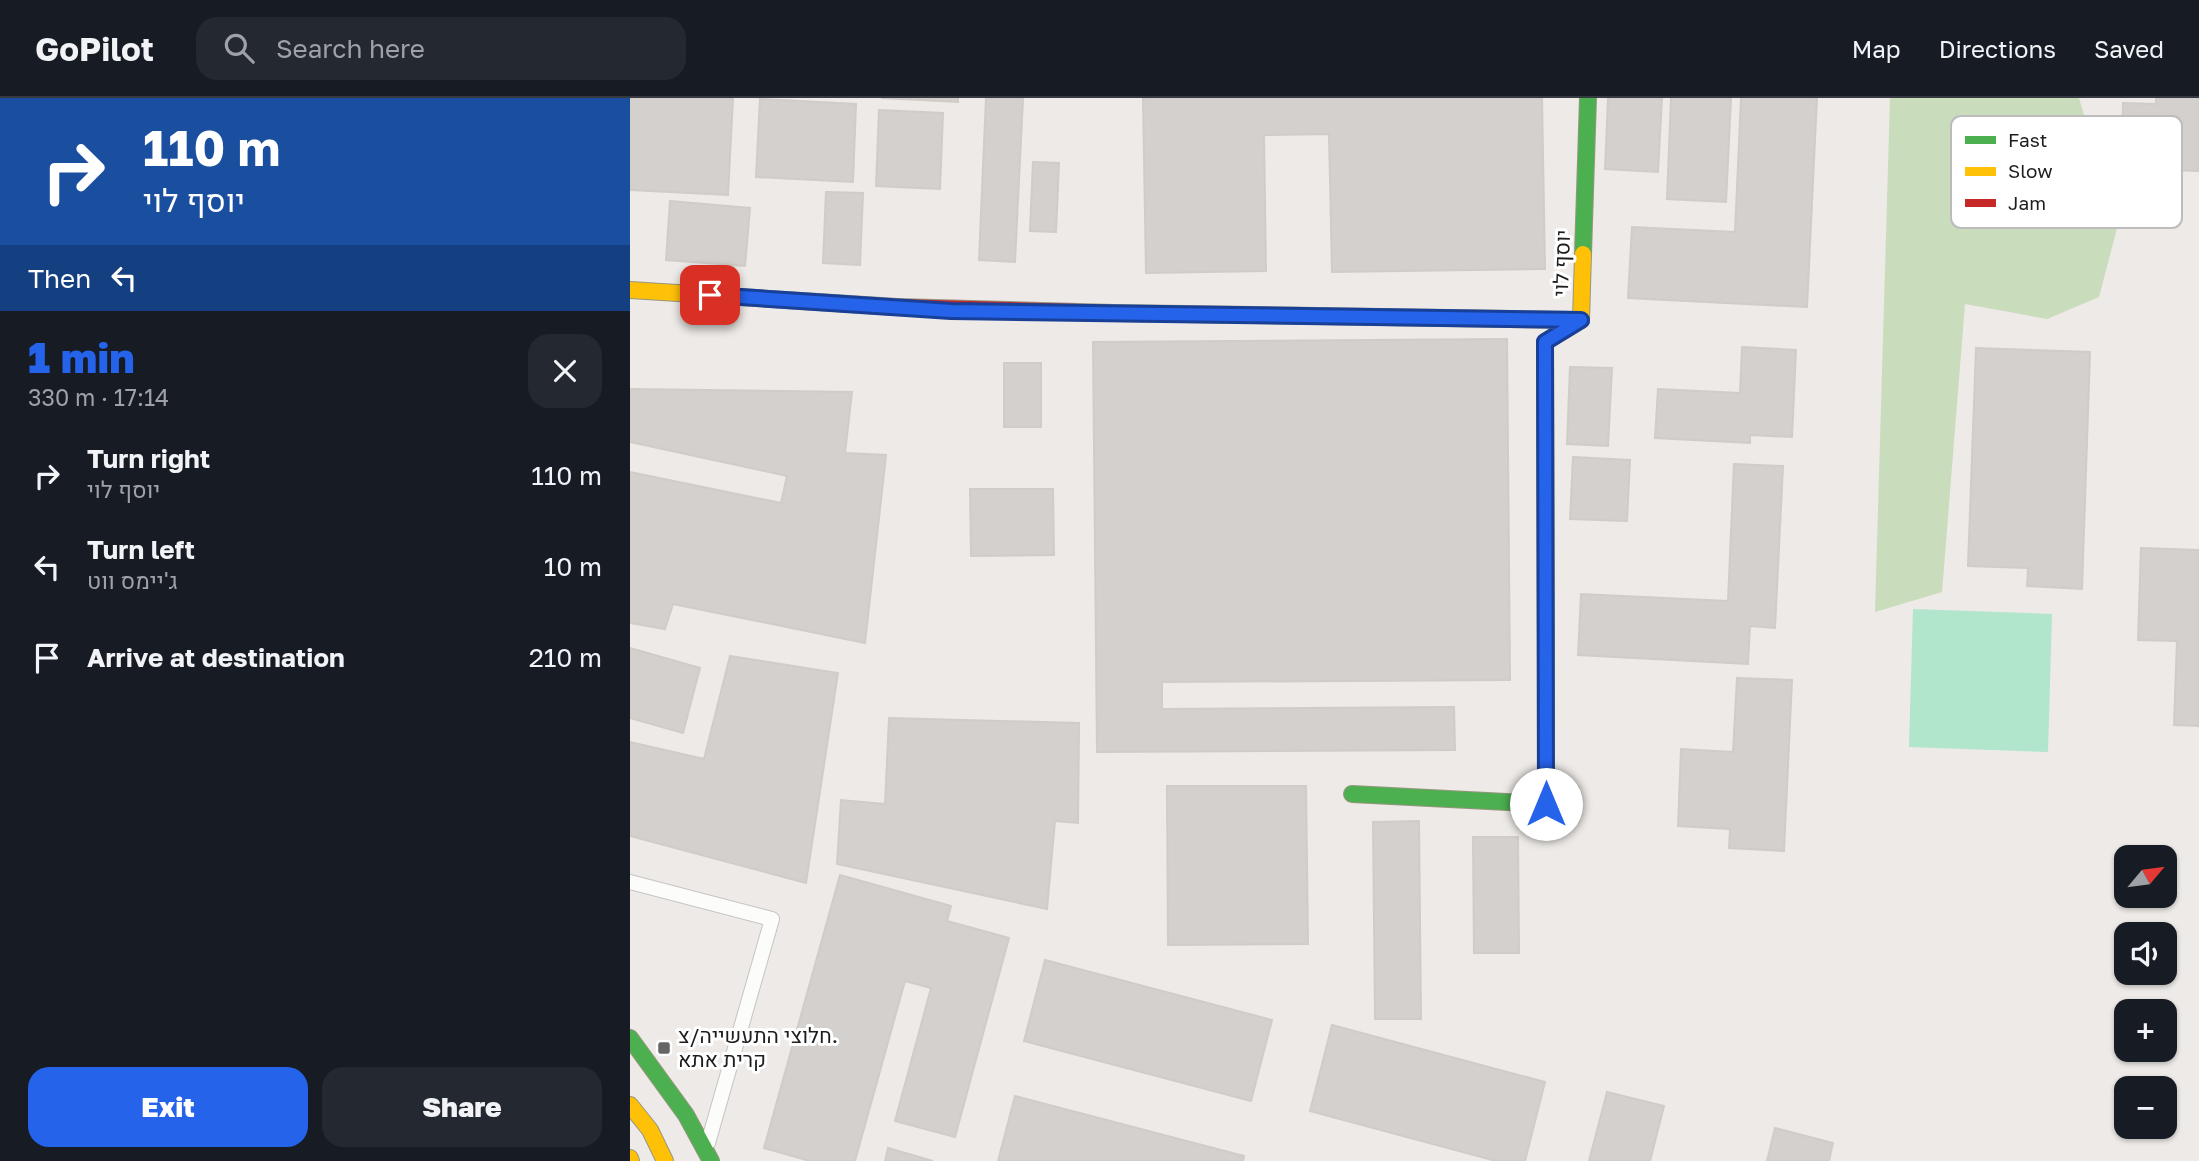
<!DOCTYPE html>
<meta charset="utf-8">
<style>
body{margin:0;font-family:"Golos Text",Heebo,sans-serif;background:#242831;color:#f1f3f6;height:100vh;display:flex;flex-direction:column;font-size:26px;white-space:nowrap}
*{box-sizing:border-box;margin:0}
p{font-size:23px;color:#9ea1a6}
.icon{flex:none;width:38px;height:38px;fill:none;stroke:currentColor;stroke-width:2;stroke-linecap:round;stroke-linejoin:round}
.map{position:relative;flex:1;overflow:hidden}
.sheet{display:flex;flex-direction:column;background:#171b24;width:630px}
.sheet>*{flex:none}
.top-card{background:#1a4fa0;color:#fff;overflow:hidden}
.needle{width:46px;rotate:61deg}
.tools{position:absolute;left:1484px;top:747px;display:grid;gap:14px}
.tools a{display:grid;place-items:center;width:63px;height:63px;border-radius:14px;background:#171b24;box-shadow:0 2px 5px #0004;font-size:35px}
.pin{position:absolute;display:grid;place-items:center;width:60px;height:60px;color:#fff;margin:-30px;border-radius:14px;box-shadow:0 4px 10px #0006}
.me{position:absolute;width:77px;margin:-38px;rotate:0deg;stroke-linejoin:round;filter:drop-shadow(0 0 5px #0008)}
.turn{display:flex;align-items:center;gap:24px;height:147px;padding:0 28px;font-size:32px}
.turn .icon{width:91px;height:91px;stroke-width:2.5}
.turn b{display:block;font-size:49px;line-height:60px}
.then{display:flex;align-items:center;height:66px;padding:0 28px;background:#0003;gap:14px;font-size:26px}
.round{display:grid;place-items:center;flex:none;width:74px;height:74px;border-radius:21px;background:#242831}
.headline{display:flex;align-items:center;justify-content:space-between;height:119px;padding:0 28px}
h1{font-size:42px;font-weight:800;line-height:52px;color:#2563eb}
.primary-button{display:flex;gap:14px;margin-top:auto;padding:14px 28px}
.primary-button a{flex:1;height:80px;border-radius:21px;background:#2563eb;color:#fff;font-size:28px;font-weight:800;line-height:80px;text-align:center}
.primary-button a+a{background:#242831;color:#f1f3f6}
ul{padding:0;list-style:none}
li{display:flex;align-items:center;gap:21px;height:91px;padding:0 28px}
li div{flex:1}
li b{display:block;font-size:26px}
li em{font-style:normal}
header{display:flex;align-items:center;gap:42px;box-sizing:border-box;height:98px;padding:0 35px;background:#171b24;border-bottom:2px solid #363941}
header strong{font-size:33px}
nav{display:flex;gap:38px;margin-inline-start:auto;font-size:24px}
.search{width:490px;height:63px;background:#242831;display:flex;align-items:center;gap:18px;box-sizing:border-box;padding:0 24px;border-radius:21px;color:#9ea1a6;font-size:26px}
main{display:flex;flex:1;min-height:0}
.map>svg:first-child{display:block}
.forest{fill:#c9dcbc}
.pitch{fill:#b1e5cc}
.building{fill:#d3d0ce;stroke:#d0ccc8;stroke-width:2}
.lines{fill:none;stroke-linecap:round;stroke-linejoin:round}
.lane-casing{stroke:#c5c4c3;stroke-width:16}
.fast-casing{stroke:#97967e;stroke-width:18}
.slow-casing{stroke:#97967e;stroke-width:18}
.jam-casing{stroke:#97967e;stroke-width:18}
.lane{stroke:#fcfcfb;stroke-width:14}
.fast{stroke:#4caf50;stroke-width:16}
.slow{stroke:#ffc107;stroke-width:16}
.jam{stroke:#c62828;stroke-width:16}
.route-casing{stroke:#184099;stroke-width:18}
.route{stroke:#2563eb;stroke-width:12}
.poi-dot{fill:#666564;stroke:#fff;stroke-width:2.5}
.labels{text-anchor:middle;stroke-width:6;stroke-linejoin:round;paint-order:stroke}
.street-label{font-size:21px;fill:#1e1e1e;stroke:#fff}
.poi-label{font-size:21px;fill:#1e1e1e;stroke:#fff;text-anchor:start}
.key{fill:#fff;stroke:#bcbcbc;stroke-width:2}
.key-label{font-size:19px;fill:#1e1e1e}
</style>
<header>
<strong>GoPilot</strong>
<div class="search"><svg class="icon" aria-label="search" viewBox="0 0 24 24"><circle cx="10" cy="10" r="6"/><path d="M15 15l6 6"/></svg>Search here</div>
<nav><a>Map</a><a>Directions</a><a>Saved</a></nav>
</header>
<main>
<section class="sheet">
<div class="top-card">
<div class="turn"><svg class="icon" aria-label="right" viewBox="0 0 24 24"><path d="M7 20v-9h11M14 6l5 5-5 5"/></svg><div><b>110 m</b>יוסף לוי</div></div>
<div class="then">Then<svg class="icon" aria-label="left" viewBox="0 0 24 24"><path d="M17 20v-9H6M10 6l-5 5 5 5"/></svg></div>
</div>
<div class="headline"><div><h1>1 min</h1><p>330 m · 17:14</p></div><a class="round"><svg class="icon" aria-label="close" viewBox="0 0 24 24"><path d="M6 6l12 12M18 6L6 18"/></svg></a></div>
<ul>
<li><svg class="icon" aria-label="right" viewBox="0 0 24 24"><path d="M7 20v-9h11M14 6l5 5-5 5"/></svg><div><b>Turn right</b><p>יוסף לוי</p></div><em>110 m</em></li>
<li><svg class="icon" aria-label="left" viewBox="0 0 24 24"><path d="M17 20v-9H6M10 6l-5 5 5 5"/></svg><div><b>Turn left</b><p>ג'יימס ווט</p></div><em>10 m</em></li>
<li><svg class="icon" aria-label="arrive" viewBox="0 0 24 24"><path d="M6 21V4h12l-3 4 3 4H6"/></svg><div><b>Arrive at destination</b></div><em>210 m</em></li>
</ul>
<div class="primary-button"><a>Exit</a><a>Share</a></div>
</section>
<div class="map">
<svg width="1569" height="1063" viewBox="0 0 1569 1063">
<rect width="100%" height="100%" fill="#edeae7"/>
<polygon class="forest" points="1260,0 1449,0 1474,86 1492,111 1469,199 1417,221 1335,206 1312,494 1245,514"/>
<polygon class="pitch" points="1283,511 1422,516 1418,654 1279,649"/>
<g class="building">
<polygon points="0,0 103,0 98,97 0,92"/>
<polygon points="251,0 328,0 328,4"/>
<polygon points="356,0 393,0 385,164 349,162"/>
<polygon points="513,0 912,0 915,171 702,174 699,36 634,37 636,173 516,175"/>
<polygon points="978,0 1032,0 1028,74 975,71"/>
<polygon points="1041,0 1101,0 1096,104 1037,101"/>
<polygon points="1111,0 1187,0 1177,209 998,200 1002,129 1105,134"/>
<polygon points="1526,0 1569,0 1569,73 1491,70 1493,5 1526,6"/>
<polygon points="130,1 226,6 223,84 126,79"/>
<polygon points="249,12 313,15 310,91 246,88"/>
<polygon points="403,64 429,65 426,134 400,133"/>
<polygon points="196,94 233,95 230,167 193,165"/>
<polygon points="40,103 120,110 115,168 36,162"/>
<polygon points="877,241 880,582 532,584 532,611 824,609 825,652 467,654 463,244"/>
<polygon points="1112,249 1166,252 1162,339 1120,337 1120,345 1025,340 1028,291 1110,295"/>
<polygon points="1346,250 1460,254 1452,491 1397,488 1398,470 1338,468"/>
<rect x="374" y="265" width="37" height="64"/>
<polygon points="940,269 982,270 978,348 937,346"/>
<polygon points="0,291 222,294 215,355 256,357 235,545 43,506 35,531 0,525 0,374 151,405 157,378 0,344"/>
<polygon points="943,359 1000,362 997,423 940,421"/>
<polygon points="1104,366 1153,368 1145,530 1120,528 1118,566 948,557 951,496 1098,503"/>
<polygon points="340,391 423,391 424,457 341,458"/>
<polygon points="1511,450 1569,452 1569,628 1544,627 1547,543 1508,542"/>
<polygon points="0,550 70,570 53,635 0,620"/>
<polygon points="100,558 208,575 176,785 0,738 0,644 74,661"/>
<polygon points="1107,580 1162,582 1154,753 1099,750 1100,731 1048,728 1051,651 1103,654"/>
<polygon points="259,620 449,625 448,725 425,723 417,811 207,766 211,702 255,706"/>
<polygon points="537,688 676,688 678,846 538,847"/>
<polygon points="789,723 791,921 745,921 743,724"/>
<polygon points="843,739 888,739 889,855 844,855"/>
<polygon points="210,777 321,808 317,823 379,840 325,1039 265,1023 301,890 275,883 225,1063 180,1063 134,1050"/>
<polygon points="415,862 642,922 621,1003 394,943"/>
<polygon points="702,927 915,984 895,1063 866,1063 680,1013"/>
<polygon points="977,994 1034,1008 1020,1063 959,1063"/>
<polygon points="385,998 614,1058 613,1063 368,1063"/>
<polygon points="1145,1030 1203,1045 1199,1063 1137,1063"/>
<polygon points="258,1050 303,1063 255,1063"/>
</g>
<g class="lines">
<defs>
<polyline id="lane" points="0,784 142,821 78,1045"/>
<g id="fast">
<polyline points="953,156 958,0"/>
<polyline points="484,215 951,222"/>
<polyline points="722,696 916,706 916,541"/>
<polyline points="0,940 56,1017 81,1063"/>
</g>
<g id="slow">
<polyline points="0,192 267,209"/>
<polyline points="916,541 915,244 951,222 953,156"/>
<polyline points="0,1007 20,1032 35,1063"/>
<polyline points="0,1060 1,1063"/>
</g>
<polyline id="jam" points="267,209 484,215"/>
</defs>
<use href="#lane" class="lane-casing"/>
<use href="#fast" class="fast-casing"/>
<use href="#slow" class="slow-casing"/>
<use href="#jam" class="jam-casing"/>
<use href="#lane" class="lane"/>
<use href="#fast" class="fast"/>
<use href="#slow" class="slow"/>
<use href="#jam" class="jam"/>
</g>
<g class="lines">
<defs>
<polyline id="route" points="80,197 321,213 951,222 915,244 916,706"/>
</defs>
<use href="#route" class="route-casing"/>
<use href="#route" class="route"/>
</g>
<rect class="poi-dot" x="27" y="943" width="14" height="14" rx="3.5"/>
<g class="labels">
<g class="street-label">
<text transform="translate(932 165) rotate(-88)" y="7">יוסף לוי</text>
</g>
<g class="poi-label">
<text x="48" y="945">חלוצי התעשייה/צ.<tspan x="48" dy="24">קרית אתא</tspan></text>
</g>
</g>
<rect x="1321" y="18" width="231" height="112" rx="10" class="key"/>
<rect x="1335" y="38" width="31" height="8" fill="#4caf50"/>
<rect x="1335" y="69" width="31" height="9" fill="#ffc107"/>
<rect x="1335" y="101" width="31" height="8" fill="#c62828"/>
<g class="key-label">
<text x="1378" y="49">Fast</text>
<text x="1378" y="80">Slow</text>
<text x="1378" y="112">Jam</text>
</g>
</svg>
<div class="tools">
<a><svg class="needle" viewBox="-14 -14 28 28"><path d="M0-13l5 13h-10z" fill="#e53935"/><path d="M0 13l5-13h-10z" fill="#9ea1a6"/></svg></a>
<a><svg class="icon" aria-label="sound" viewBox="0 0 24 24"><path d="M4 9h4l5-4v14l-5-4H4zM17 9q2 3 0 6"/></svg></a>
<a>+</a>
<a>−</a>
</div>
<div class="pin" style="left:80px;top:197px;background:#d93025"><svg class="icon" aria-label="arrive" viewBox="0 0 24 24"><path d="M6 21V4h12l-3 4 3 4H6"/></svg></div>
<svg class="me" style="left:916px;top:706px" viewBox="-20 -20 40 40"><circle r="19" fill="#fff"/><path d="M0-13L10 11 0 6-10 11z" fill="#2563eb"/></svg>
</div>
</main>
